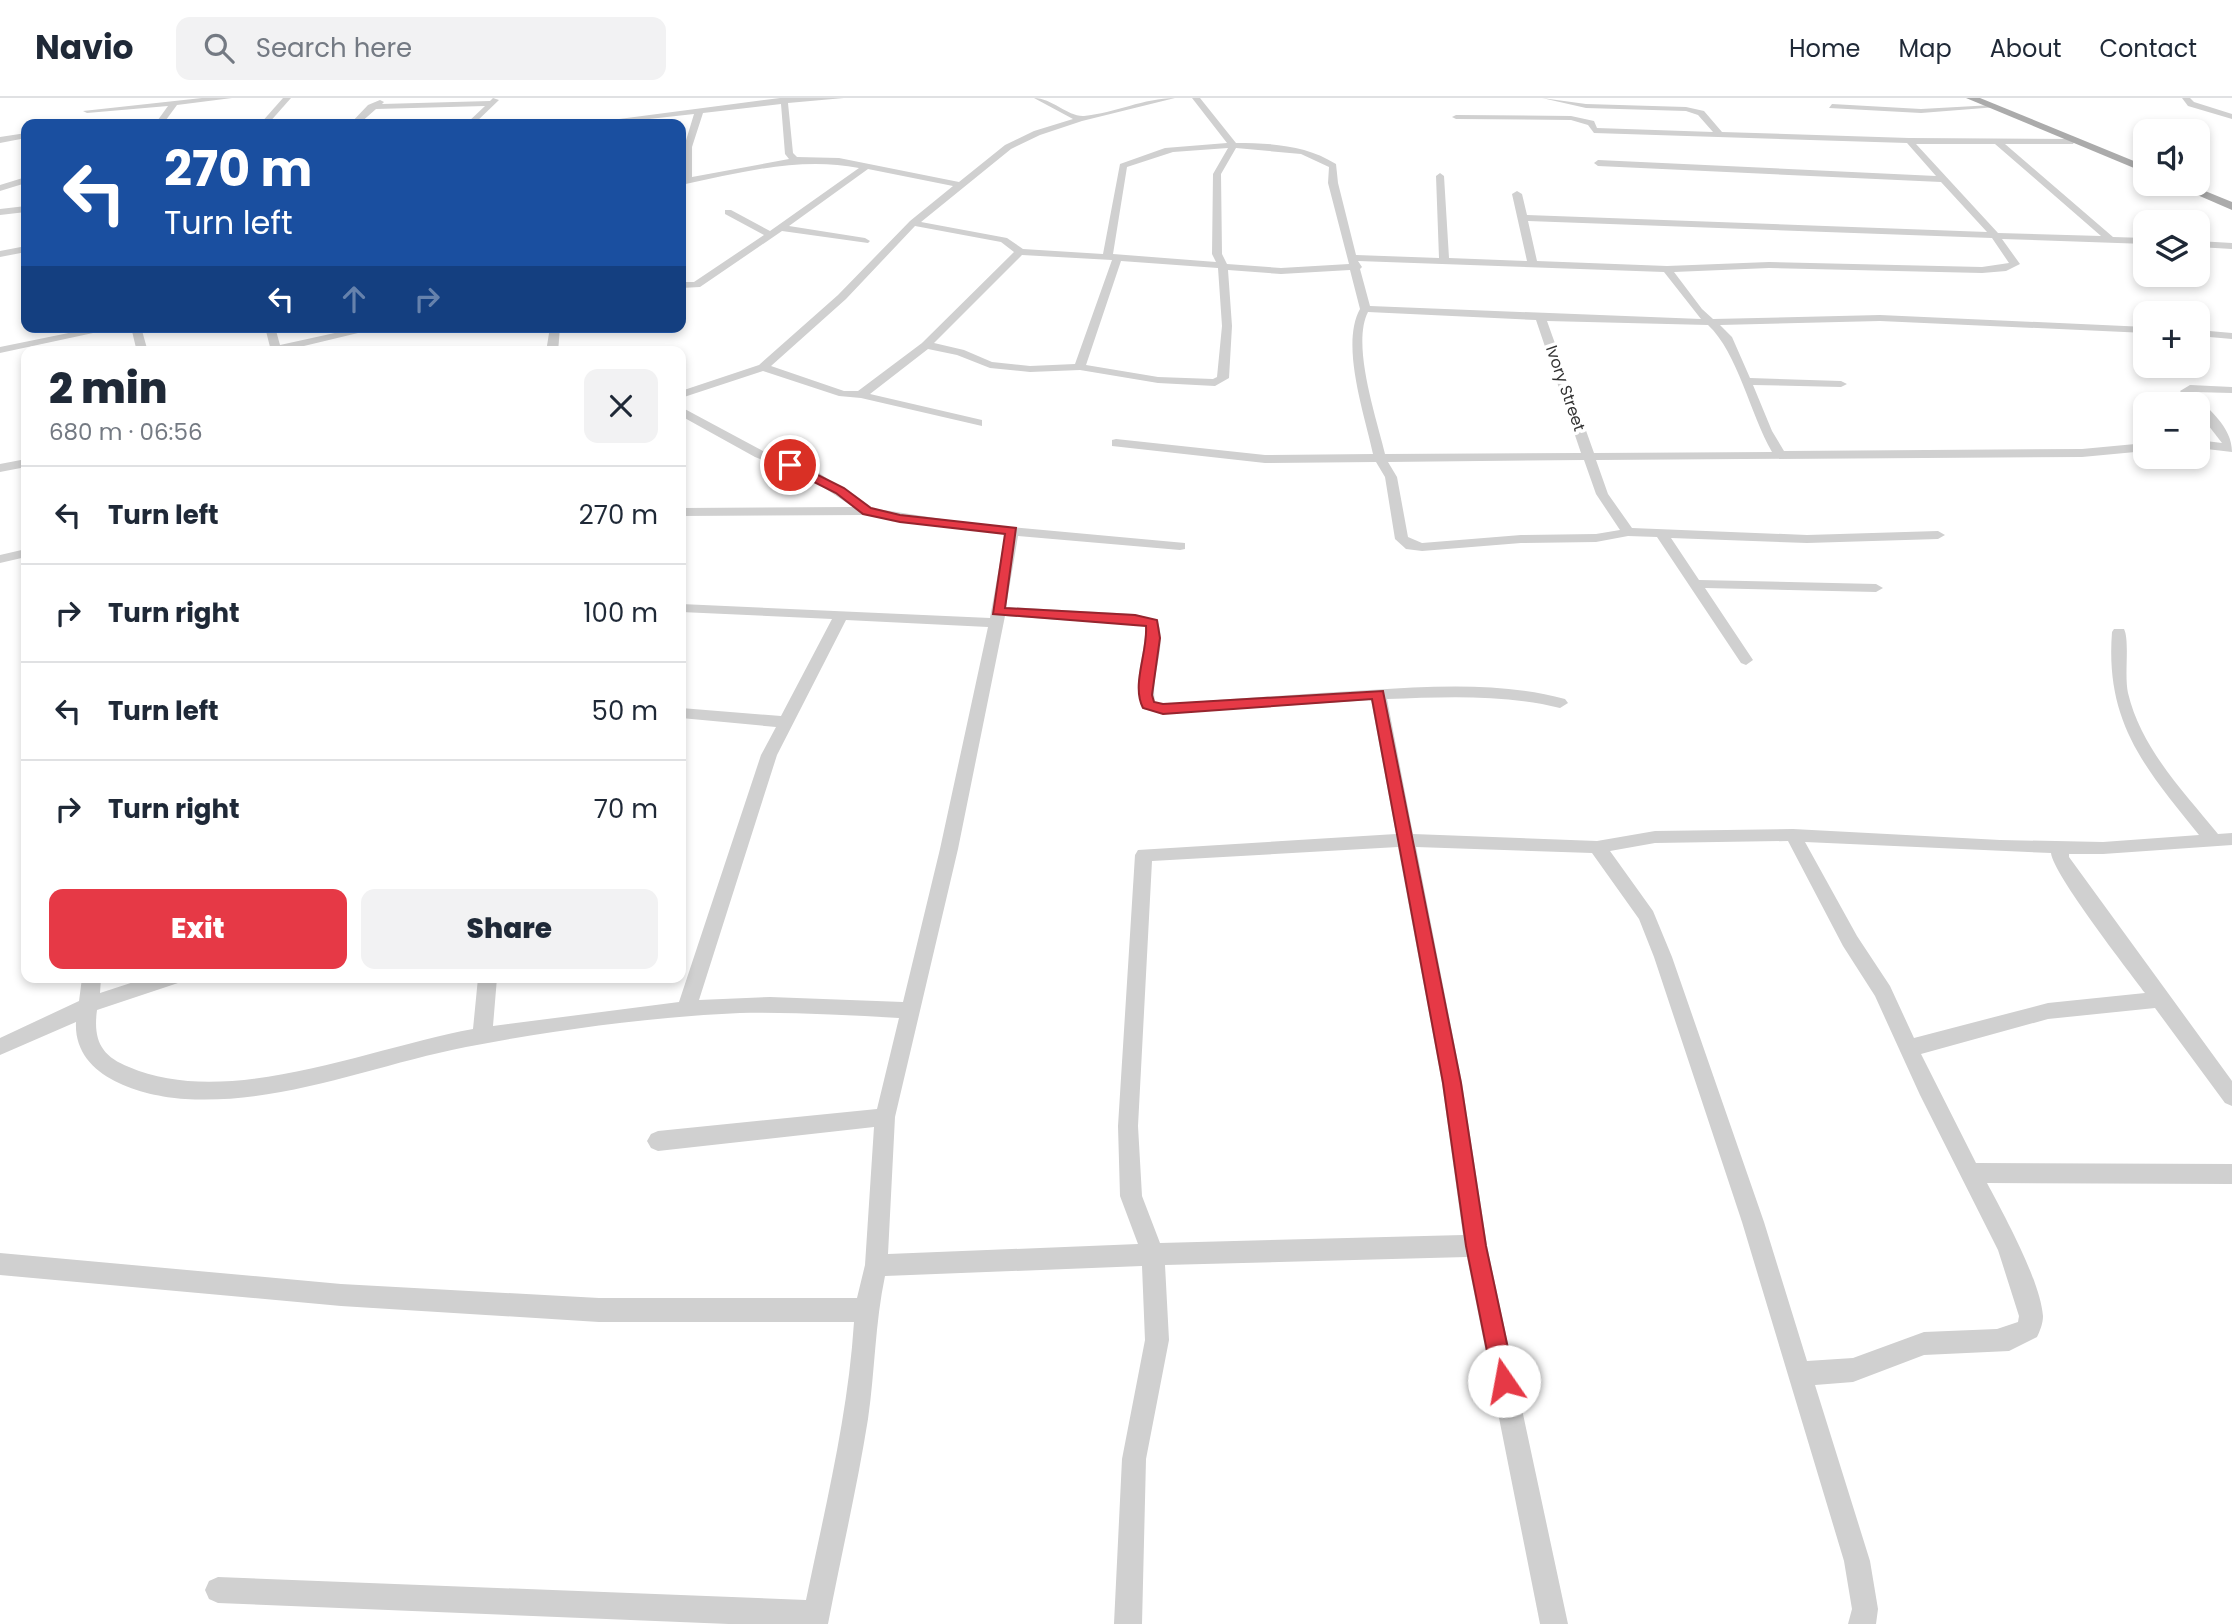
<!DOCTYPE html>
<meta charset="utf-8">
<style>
body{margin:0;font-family:Poppins,sans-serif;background:#f2f2f3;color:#1f2937;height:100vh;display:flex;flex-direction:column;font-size:26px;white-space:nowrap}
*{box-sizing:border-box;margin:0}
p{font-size:23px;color:#747a83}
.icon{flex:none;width:38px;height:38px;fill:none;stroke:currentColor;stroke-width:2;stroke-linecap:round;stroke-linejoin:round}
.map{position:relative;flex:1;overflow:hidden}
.drawer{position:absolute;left:21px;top:248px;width:665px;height:637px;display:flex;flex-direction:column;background:#fff;border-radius:14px;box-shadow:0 4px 10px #0003}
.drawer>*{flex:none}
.hud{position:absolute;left:21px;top:21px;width:665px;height:214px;border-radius:14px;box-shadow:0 4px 10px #0003;background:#1a4fa0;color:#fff;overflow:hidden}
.controls{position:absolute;left:2133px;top:21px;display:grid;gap:14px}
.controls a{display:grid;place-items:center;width:77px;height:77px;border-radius:14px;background:#fff;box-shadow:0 4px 10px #0003;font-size:35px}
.pin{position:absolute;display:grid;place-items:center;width:60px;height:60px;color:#fff;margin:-30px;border:4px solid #fff;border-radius:50%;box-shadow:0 2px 7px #0007}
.me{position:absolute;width:77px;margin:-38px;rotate:348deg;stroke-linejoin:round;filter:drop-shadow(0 0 5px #0008)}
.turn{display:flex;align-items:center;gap:24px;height:147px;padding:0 28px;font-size:32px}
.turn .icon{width:91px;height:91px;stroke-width:2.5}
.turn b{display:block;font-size:49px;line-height:60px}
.lanes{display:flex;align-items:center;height:66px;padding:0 28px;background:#0003;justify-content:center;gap:35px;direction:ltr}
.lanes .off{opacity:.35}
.round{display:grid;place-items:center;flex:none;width:74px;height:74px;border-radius:14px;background:#f2f2f3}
.headline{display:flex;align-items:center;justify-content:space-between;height:119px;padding:0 28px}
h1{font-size:42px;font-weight:800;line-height:52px}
.primary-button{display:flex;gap:14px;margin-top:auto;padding:14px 28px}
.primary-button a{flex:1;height:80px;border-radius:14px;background:#e63946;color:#fff;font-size:28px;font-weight:800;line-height:80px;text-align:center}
.primary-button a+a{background:#f2f2f3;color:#1f2937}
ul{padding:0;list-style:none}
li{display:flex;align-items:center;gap:21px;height:98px;padding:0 28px;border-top:2px solid #e0e1e3}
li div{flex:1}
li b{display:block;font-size:26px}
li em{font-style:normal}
header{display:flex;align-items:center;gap:42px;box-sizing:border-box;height:98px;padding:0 35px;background:#fff;border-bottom:2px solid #e0e1e3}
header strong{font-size:33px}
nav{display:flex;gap:38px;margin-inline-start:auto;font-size:24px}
.search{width:490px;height:63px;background:#f2f2f3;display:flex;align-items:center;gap:18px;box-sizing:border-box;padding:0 24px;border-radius:14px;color:#747a83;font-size:26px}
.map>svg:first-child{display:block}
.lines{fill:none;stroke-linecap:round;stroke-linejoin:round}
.minor{fill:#d0d0d0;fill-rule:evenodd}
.major{fill:#ababab;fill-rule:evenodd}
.route{fill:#e63946;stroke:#96252e;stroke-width:2}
.labels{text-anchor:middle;stroke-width:7;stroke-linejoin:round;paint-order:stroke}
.far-street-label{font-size:16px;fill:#333;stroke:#fff}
</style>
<header>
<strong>Navio</strong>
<div class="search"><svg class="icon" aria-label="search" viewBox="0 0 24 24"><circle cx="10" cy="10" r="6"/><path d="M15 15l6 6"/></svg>Search here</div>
<nav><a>Home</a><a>Map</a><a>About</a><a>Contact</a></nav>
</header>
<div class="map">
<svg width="2232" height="1526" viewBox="0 0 2232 1526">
<rect width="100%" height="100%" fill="#fff"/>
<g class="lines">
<g class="minor">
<polygon points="202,0 232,0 177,7 163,26 155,26 168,8 87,15 83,13"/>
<polygon points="283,0 291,0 268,26 260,26"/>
<polygon points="493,0 499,2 474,26 466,26 485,8 376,11 359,26 350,26 368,7 380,2 384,4 382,6 490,3"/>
<path d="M780,0h64l-56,5 5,50 4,4 42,1 120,24 46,-37 29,-14 39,-12 -39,-21c18,0 34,19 50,18 31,-3 60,-18 91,-18l-93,23 -42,14 -29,14 -90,73 86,16 16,11 80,5 17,-90 45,-16 62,-5 -35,-45h8l36,45c34,0 70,2 100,21l2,19 18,72 83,3 -3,-82 4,-3 4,3 5,82 78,3 -15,-67 5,-3 5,3 5,21 460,17 -46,-50 -343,-16 -4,-3 4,-3 338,16 -29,-33 -313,-10 -6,-8 -17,-5 -115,-1 -4,-2 4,-2 115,1 23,5 3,7 116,4 -15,-17 -12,-4 -100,-3 -44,-10 44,6 100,3 18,4 18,21 187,6 167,1 -3,5h-68l108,93 33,1v6l-144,-5 18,25 -14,7 -24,2 -213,-5 -95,4 28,37 11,10 167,-4 266,12v6l-266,-12 -160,4 12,12 18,41 91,3 6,3 -6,3 -88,-2 19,46 12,20 298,-2 64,-6v8l-64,6 -486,3 12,34 24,34 175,7 131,-4 7,4 -7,4 -131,4 -136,-5 28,42 177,4 7,4 -7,4 -171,-4 48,72 -7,5 -5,-2 -84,-126 -29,-1 -32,6 -75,1 -99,8 -16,-2 -11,-10 -10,-62 -9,-15 -111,1 -153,-17v-6l4,-1 149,16 108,-1c-8,-39 -33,-109 -13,-145l-10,-39 -69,4 -53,-4 4,56 -3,52 -14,8 -57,-3 -78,-13 -50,2 -40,-4 -33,-13 -29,-6 -58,45 112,26v6l-121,-28 -22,-2 -76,-25 -82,27v-7l78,-26 79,-70 72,-74 43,-35 -85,-17 -79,57 76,12 5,3 -2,2 -86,-12 -82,56 -19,1v-6h13l70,-47 -39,-21v-4h6l39,21 89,-63c-60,-12 -119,5 -178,17l3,-38 10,-33 -90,10h-23zM781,6l4,50 4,5 -97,18v-30l11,-34zM1916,46h79l106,92 -103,-3zM1228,50l-15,26 -1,80 4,8 -103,-8 14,-87 46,-15zM1236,50l65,6 28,13 -1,16 21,81 -68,4 -54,-4 -5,-10 -1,-80zM1528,123l464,17 17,25 -27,4 -213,-5 -102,4 -130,-5zM915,128l86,16 13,10 -92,91 -64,48h-14l-73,-25 75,-67zM1022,157l90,5 -37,104 -45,2 -38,-4 -28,-12 -30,-7zM1121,163l97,7 4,58 -5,51 -4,2 -55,-2 -72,-12zM1358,163l306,11 37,47 -331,-13 -10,-37 2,-2zM1368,214l168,8 45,133 -196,1c-8,-35 -34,-109 -17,-142zM1547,223l161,4c30,28 42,89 64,127l-178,1zM1584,362l12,34 24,36 -24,4 -75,1 -99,8 -14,-6 -11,-60 -9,-15z"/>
<polygon points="2182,0 2190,0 2194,4 2232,16 2232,21 2188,8"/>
<polygon points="1832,6 1921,11 1993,7 1997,9 1921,15 1829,10"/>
<polygon points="26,35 26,40 0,45 0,39"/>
<polygon points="26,79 26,85 0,93 0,87"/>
<polygon points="26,108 26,114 0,117 0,111"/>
<polygon points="2198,143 2232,145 2232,151 2198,149"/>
<polygon points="26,148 26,154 0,159 0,153"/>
<polygon points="98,229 121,229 0,255 0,249"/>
<polygon points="131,229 141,229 148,254 137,254"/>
<polygon points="265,229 275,229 280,247 362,229 383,229 279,254 258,254 270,249"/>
<polygon points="550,229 560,229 558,254 546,254"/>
<polygon points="2198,232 2232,235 2232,241 2198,238"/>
<path d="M2190,287l42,2v6l-39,-1c15,18 39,34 39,60l-34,-4v-8l24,3 -24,-31v-8h-7l-11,-13z"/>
<path d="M681,309l82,44 53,20 55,37 96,15 218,20v6l-5,1 -162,-14 -12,71 129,7 22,6c11,25 -7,55 -2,82l8,2c69,-5 138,-10 207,-14 65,-4 132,-8 195,9l3,4 -8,5c-57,-14 -115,-11 -173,-9l26,135 184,7 58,-10 138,-2 207,11 103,2 96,-7c-54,-67 -94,-112 -87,-203l2,-3h10c6,12 0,46 4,64 13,55 55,98 90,141l14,-1v12l-129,9h-34v3l163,224v25l-7,-3 -70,-95 -107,11 -127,35 55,109 256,1v20l-245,-1c17,32 53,97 56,133 0,7 -3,15 -6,21l-28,14 -85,4 -71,27 -38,3 55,176 8,48 -2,15h-28l4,-15 -8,-48 -102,-339 -88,-265 -15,-38 -47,-66 -176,-6 46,236 25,163 81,378h-28l-73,-367 -302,8 4,75 -23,119 -4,165h-28l8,-165 23,-119 -3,-74 -257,10c-10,47 -10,95 -17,143 -11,69 -27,137 -40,205h-99l-511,-21 -9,-4 -4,-9 4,-9 9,-4 588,23c19,-92 42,-184 48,-278h-255l-258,-16 -341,-31v-22l341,31 258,14h258l8,-33 9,-138 -216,24 -7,-3 -4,-7 4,-7 7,-3 219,-22 22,-91c-53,-3 -106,-6 -159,-5 -91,4 -185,17 -274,34 -92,18 -185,58 -281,52 -44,-3 -112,-22 -109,-77l-76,33v-17l79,-37 3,-23h19l-1,15 46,-15h34l-2,5 -81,27c-4,30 4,46 32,57 99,43 243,-20 344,-38l5,-51h19l-4,48 186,-24 82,-247 15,-28 -95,-9v-10l100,8 51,-97 -151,-7v-8l309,14 15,-84 -138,-19 -186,1v-8l172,-1 -45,-30 -53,-20 -74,-41zM1005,518l140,10c2,26 -15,58 -2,83l20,5 208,-14 25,134 -258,16 -3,5 -17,271 2,70 18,48 -250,10 7,-137 63,-268zM846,522l142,7 -48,222 -37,153 -133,-5 -71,3 78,-245zM1788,743l55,105 32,50 45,99 78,155 21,66 -1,6 -21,7 -73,3 -71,26 -46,3 -43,-139 -92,-265 -19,-46 -43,-60 45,-8zM1805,744l246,11c2,21 77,117 94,140l-97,10 -134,35 -24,-52 -33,-50zM1398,749l44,236 21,152 -303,8 -18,-47 -4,-70 14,-265z"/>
<polygon points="26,361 26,369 0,374 0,366"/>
<polygon points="26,451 26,459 0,465 0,457"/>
</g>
<g class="major">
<polygon points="1966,0 1980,0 2146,68 2146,75"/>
<polygon points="2172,86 2188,86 2232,104 2232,112"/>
</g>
</g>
<path class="route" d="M786,365h8l50,25 27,20 29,7 116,13 -11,80 130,7 22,5 3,18 -8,57 2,7 9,2 220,-13 78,392 25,163 29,135 -3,8 -8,3 -8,-3 -3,-8 -27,-135 -23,-163 -71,-384 -209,15 -20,-6c-12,-23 5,-56 3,-82l-153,-12 12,-80 -105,-12 -37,-8 -27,-21 -50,-25z"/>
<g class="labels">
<g class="far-street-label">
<text transform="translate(1566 290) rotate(71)" y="6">Ivory Street</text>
</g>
</g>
</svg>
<div class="controls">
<a><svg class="icon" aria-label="sound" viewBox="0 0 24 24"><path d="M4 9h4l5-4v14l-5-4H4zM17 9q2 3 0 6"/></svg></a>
<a><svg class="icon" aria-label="layers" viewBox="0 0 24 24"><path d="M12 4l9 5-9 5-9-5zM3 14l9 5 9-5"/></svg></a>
<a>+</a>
<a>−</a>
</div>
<div class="pin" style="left:790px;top:367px;background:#d93025"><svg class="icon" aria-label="arrive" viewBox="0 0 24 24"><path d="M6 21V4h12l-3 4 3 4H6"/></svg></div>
<svg class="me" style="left:1504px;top:1283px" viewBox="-20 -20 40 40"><circle r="19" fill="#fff"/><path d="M0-13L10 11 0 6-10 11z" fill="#e63946"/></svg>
<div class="hud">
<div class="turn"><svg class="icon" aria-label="left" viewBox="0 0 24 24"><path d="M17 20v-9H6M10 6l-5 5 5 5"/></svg><div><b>270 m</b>Turn left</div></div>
<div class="lanes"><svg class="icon" aria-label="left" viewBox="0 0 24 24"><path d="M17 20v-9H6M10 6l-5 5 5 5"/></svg><svg class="icon off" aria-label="ahead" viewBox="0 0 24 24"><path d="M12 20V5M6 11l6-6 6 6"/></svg><svg class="icon off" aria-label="right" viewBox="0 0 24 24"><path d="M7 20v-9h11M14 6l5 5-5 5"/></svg></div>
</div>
<section class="drawer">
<div class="headline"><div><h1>2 min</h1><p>680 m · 06:56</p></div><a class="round"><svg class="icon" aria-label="close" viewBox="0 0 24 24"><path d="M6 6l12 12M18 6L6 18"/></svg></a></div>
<ul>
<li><svg class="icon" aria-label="left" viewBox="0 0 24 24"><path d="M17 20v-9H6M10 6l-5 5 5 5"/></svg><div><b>Turn left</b></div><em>270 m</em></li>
<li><svg class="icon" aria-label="right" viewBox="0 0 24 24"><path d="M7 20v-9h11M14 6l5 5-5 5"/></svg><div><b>Turn right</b></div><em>100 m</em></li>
<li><svg class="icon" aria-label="left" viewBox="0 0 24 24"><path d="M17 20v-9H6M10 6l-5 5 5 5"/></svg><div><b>Turn left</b></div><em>50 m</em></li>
<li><svg class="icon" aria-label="right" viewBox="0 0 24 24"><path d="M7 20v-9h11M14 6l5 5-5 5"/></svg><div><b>Turn right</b></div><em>70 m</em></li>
</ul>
<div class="primary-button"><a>Exit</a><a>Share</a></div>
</section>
</div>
